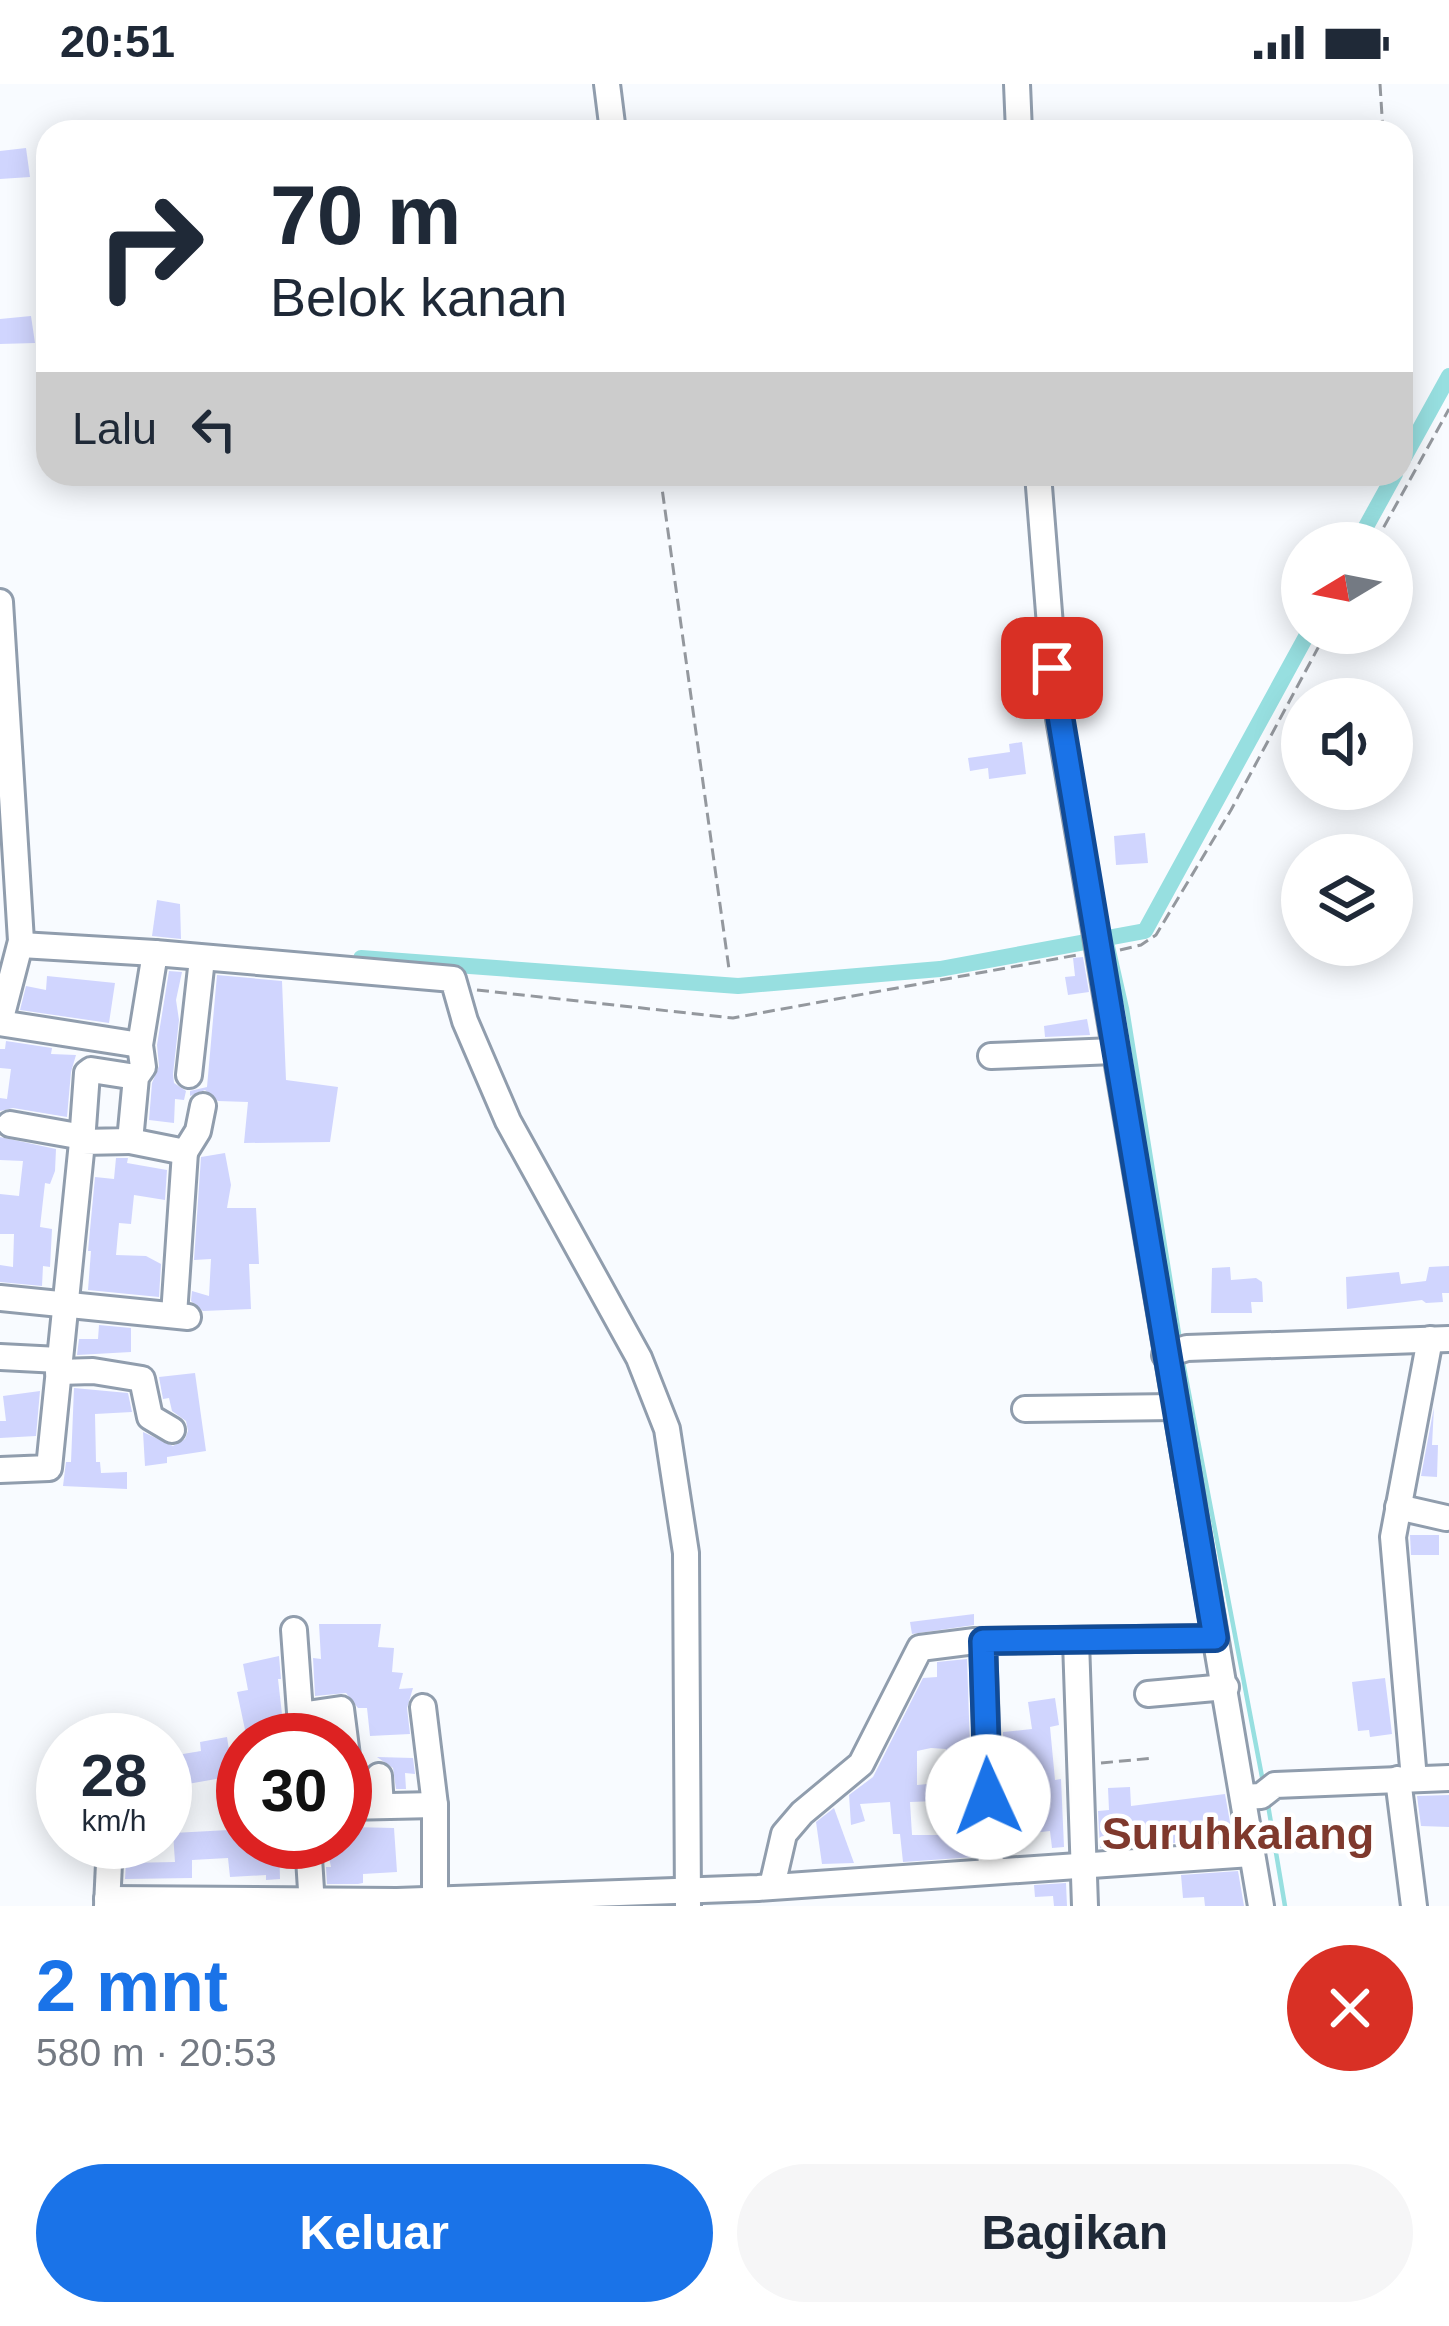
<!DOCTYPE html>
<html lang="id">
<meta charset="utf-8">
<style>
body{margin:0;font-family:Helvetica,sans-serif;background:#f6f6f7;color:#1f2937;height:100vh;display:flex;flex-direction:column;font-size:45px;white-space:nowrap}
*{box-sizing:border-box;margin:0}
p{font-size:39px;color:#747a83}
.icon{flex:none;width:66px;height:66px;fill:none;stroke:currentColor;stroke-width:2;stroke-linecap:round;stroke-linejoin:round}
.map{position:relative;height:1822px;overflow:hidden}
.sheet{display:flex;flex-direction:column;background:#fff;flex:1}
.sheet>*{flex:none}
.guide{position:absolute;left:36px;top:36px;width:1377px;height:366px;border-radius:36px;box-shadow:0 6px 30px #0003;background:#fff;color:#1f2937;overflow:hidden}
.needle{width:78px;rotate:260deg}
.fabs{position:absolute;left:1281px;top:438px;display:grid;gap:24px}
.fabs a{display:grid;place-items:center;width:132px;height:132px;border-radius:50%;background:#fff;box-shadow:0 6px 30px #0003;font-size:60px}
.speed{position:absolute;left:36px;top:1629px;display:flex;gap:24px;font-size:60px;font-weight:700;text-align:center}
.speed>*{display:grid;place-content:center;width:156px;height:156px;border-radius:50%;background:#fff;box-shadow:0 6px 30px #0003;line-height:1}
.speed small{font-size:30px;font-weight:400}
.speed .limit{border:18px solid #d22;background:#fff;color:#111}
.pin{position:absolute;display:grid;place-items:center;width:102px;height:102px;color:#fff;margin:-51px;border-radius:24px;box-shadow:0 6px 18px #0006}
.me{position:absolute;width:132px;margin:-66px;rotate:358deg;stroke-linejoin:round;filter:drop-shadow(0 0 9px #0008)}
.turn{display:flex;align-items:center;gap:42px;height:252px;padding:0 36px;font-size:54px}
.turn .icon{width:156px;height:156px;stroke-width:2.5}
.turn b{display:block;font-size:84px;line-height:102px}
.then{display:flex;align-items:center;height:114px;padding:0 36px;background:#0003;gap:24px;font-size:45px}
.round{display:grid;place-items:center;flex:none;width:126px;height:126px;border-radius:63px;background:#f6f6f7}
.overview{display:flex;align-items:center;justify-content:space-between;height:204px;padding:0 36px}
h1{font-size:72px;font-weight:600;line-height:90px;color:#1a73e8}
.action{display:flex;gap:24px;margin-top:auto;padding:24px 36px}
.action a{flex:1;height:138px;border-radius:72px;background:#1a73e8;color:#fff;font-size:48px;font-weight:600;line-height:138px;text-align:center}
.action a+a{background:#f6f6f7;color:#1f2937}
.status{display:flex;justify-content:space-between;align-items:center;height:84px;padding:0 60px;background:#fff;direction:ltr}
.status svg{height:33px;fill:currentColor}
.map>svg:first-child{display:block}
.lines{fill:none;stroke-linecap:round;stroke-linejoin:round}
.stream{stroke:#97dfe0;stroke-width:4.5}
.canal{stroke:#97dfe0;stroke-width:16}
.building{fill:#d0d5fe;fill-rule:evenodd}
.minor-casing{stroke:#909dad;stroke-width:30}
.path{stroke:#94989e;stroke-width:3;stroke-dasharray:12 6;stroke-linecap:butt}
.minor{stroke:#fff;stroke-width:24}
.route-casing{stroke:#114b97;stroke-width:30}
.route{stroke:#1a73e8;stroke-width:21}
.labels{text-anchor:middle;stroke-width:9;stroke-linejoin:round;paint-order:stroke}
.quarter-label{font-size:45px;font-weight:bold;fill:#7f392d;stroke:#fff}
</style>
<div class="status"><b>20:51</b><svg viewBox="0 0 49 12"><path d="M0 12V9h3v3zM5 12V6h3v6zM10 12V3h3v9zM15 12V0h3v12zM26 1h20v11H26zM47 4h2v5h-2z"/></svg></div>
<div class="map">
<svg width="1449" height="1822" viewBox="0 0 1449 1822">
<rect width="100%" height="100%" fill="#f8fbff"/>
<g class="lines">
<g class="stream">
<polyline points="1111,854 1127,925 1180,1256"/>
<polyline points="1182,1273 1263,1698"/>
<polyline points="1268,1721 1285,1822"/>
</g>
<g class="canal">
<polyline points="1401,379 1449,292"/>
<polyline points="1357,459 1395,390"/>
<polyline points="361,874 738,902 940,885 1145,847 1308,549"/>
</g>
</g>
<g class="building">
<polygon points="26,64 30,93 0,95 0,67"/>
<polygon points="31,232 35,259 0,260 0,235"/>
<polygon points="1022,658 1026,690 989,695 988,684 970,687 968,674 1010,668 1009,660"/>
<polygon points="1145,749 1148,779 1116,781 1114,752"/>
<polygon points="157,816 180,820 181,855 152,852"/>
<polygon points="1083,873 1089,908 1068,911 1065,893 1075,892 1073,874"/>
<polygon points="169,887 182,888 176,916 179,936 173,990 174,999 186,1007 184,1016 175,1015 174,1039 149,1036 152,999 159,982 157,961"/>
<polygon points="217,891 282,897 286,996 338,1003 330,1058 244,1059 248,1018 218,1017 205,1006 190,1012 190,1007 207,1003"/>
<polygon points="47,892 115,899 109,939 20,926 26,902 46,906"/>
<polygon points="1087,935 1090,951 1045,953 1044,942"/>
<polygon points="6,957 52,964 51,970 76,971 71,988 67,1033 13,1024 0,1027 0,1014 7,1015 11,985 0,984 0,965 5,965"/>
<polygon points="0,1053 56,1065 55,1087 50,1100 45,1099 40,1143 52,1145 50,1183 43,1182 42,1202 0,1198 0,1181 13,1183 14,1150 0,1150 0,1110 19,1112 23,1077 0,1076"/>
<polygon points="225,1069 231,1101 227,1124 256,1124 259,1180 249,1180 251,1225 203,1227 191,1217 192,1207 209,1212 211,1175 194,1176 201,1073"/>
<polygon points="116,1074 128,1074 127,1079 167,1086 165,1116 134,1111 131,1140 119,1139 116,1171 146,1172 161,1180 159,1213 88,1206 91,1167 88,1167 95,1093 114,1095"/>
<polygon points="1449,1182 1449,1209 1442,1209 1443,1218 1426,1219 1422,1216 1347,1225 1346,1193 1399,1188 1401,1200 1426,1197 1429,1183"/>
<polygon points="1230,1183 1231,1196 1256,1194 1262,1198 1263,1218 1251,1218 1252,1229 1211,1229 1212,1184"/>
<polygon points="99,1241 131,1244 131,1268 77,1271 79,1255 98,1255"/>
<polygon points="195,1289 206,1367 167,1373 167,1379 145,1382 143,1348 173,1362 185,1355 188,1347 186,1337 172,1327 169,1314 163,1315 159,1293"/>
<polygon points="74,1304 128,1309 132,1328 95,1330 96,1378 100,1378 101,1389 127,1388 127,1405 63,1402 66,1378 71,1378"/>
<polygon points="40,1307 36,1352 0,1354 0,1337 6,1337 3,1312"/>
<polygon points="1434,1323 1432,1361 1438,1361 1437,1393 1421,1392"/>
<polygon points="1410,1451 1439,1451 1439,1471 1411,1471"/>
<polygon points="974,1530 974,1541 912,1550 910,1538"/>
<polygon points="319,1540 381,1540 378,1563 394,1564 392,1588 403,1589 399,1605 413,1604 407,1624 410,1650 370,1652 367,1624 358,1624 346,1609 315,1612 313,1574 321,1575"/>
<polygon points="279,1572 281,1595 278,1595 284,1648 247,1655 237,1608 248,1606 243,1580"/>
<path d="M967,1575l5,148 -34,2 -1,-8 -27,1 2,33h61l1,22 -71,5 -3,-28h-7l-3,-32 -30,2 5,17 -14,4 -2,-30 24,-18 50,-99 14,-1v-15zM931,1664l15,1 4,33 -33,3v-34z"/>
<polygon points="1385,1594 1392,1650 1370,1653 1369,1646 1358,1647 1352,1598"/>
<polygon points="1055,1614 1059,1641 1050,1643 1055,1696 1061,1695 1064,1763 1052,1764 1050,1747 1024,1750 1021,1719 1005,1720 1003,1648 1032,1645 1028,1618"/>
<polygon points="227,1653 233,1692 182,1701 177,1671 201,1667 200,1658"/>
<polygon points="377,1673 413,1674 415,1690 405,1689 406,1705 396,1705 393,1684"/>
<polygon points="1130,1703 1131,1722 1225,1710 1233,1755 1100,1764 1098,1727 1109,1726 1108,1704"/>
<polygon points="1449,1711 1449,1743 1421,1742 1417,1712"/>
<polygon points="834,1724 854,1779 822,1780 816,1738"/>
<polygon points="227,1733 243,1738 243,1760 279,1759 280,1795 266,1796 266,1791 230,1793 228,1774 192,1776 192,1794 125,1795 126,1779 175,1778 173,1749 229,1746"/>
<polygon points="351,1743 394,1744 397,1788 363,1790 363,1799 358,1800 327,1800 326,1783 331,1783 326,1758 345,1758 345,1750 351,1748"/>
<polygon points="1238,1787 1244,1822 1205,1822 1204,1813 1183,1814 1181,1791"/>
<polygon points="1066,1799 1067,1822 1054,1822 1053,1812 1035,1813 1034,1801"/>
</g>
<g class="lines">
<defs>
<g id="minor">
<polyline points="607,0 613,48"/>
<polyline points="1017,0 1019,48"/>
<polyline points="1038,390 1056,617 1261,1822"/>
<polyline points="0,518 21,857 0,938"/>
<polyline points="21,861 155,869"/>
<polyline points="0,939 140,961"/>
<polyline points="991,972 1114,967"/>
<polyline points="189,991 202,875"/>
<polyline points="10,1040 83,1053"/>
<polyline points="130,1057 185,1068 198,1047 203,1022"/>
<polyline points="82,1058 87,989 91,986 136,993"/>
<polyline points="0,1214 188,1233"/>
<polyline points="174,1231 185,1068"/>
<polyline points="1165,1271 1187,1264 1449,1255"/>
<polyline points="0,1273 59,1276"/>
<polyline points="58,1288 93,1287 142,1295 150,1333 172,1346"/>
<polyline points="1025,1325 1174,1323"/>
<polyline points="0,1386 49,1384 82,1058 130,1057 136,993 143,983 140,961 155,869 453,895 465,937 508,1037 639,1274 667,1345 686,1469 688,1822"/>
<polyline points="1398,1423 1446,1434"/>
<polyline points="294,1546 302,1656"/>
<polyline points="983,1557 991,1786"/>
<polyline points="1076,1557 1085,1822"/>
<polyline points="1148,1610 1226,1603"/>
<polyline points="423,1623 435,1721 435,1822"/>
<polyline points="300,1631 341,1625 347,1672"/>
<polyline points="379,1692 381,1722"/>
<polyline points="1398,1695 1414,1822"/>
<polyline points="1414,1695 1393,1453 1430,1255"/>
<polyline points="1243,1713 1261,1712 1275,1701 1449,1694"/>
<polyline points="238,1721 243,1721"/>
<polyline points="345,1723 435,1721"/>
<polyline points="308,1758 312,1822"/>
<polyline points="772,1802 784,1750 802,1729 861,1680 920,1564 975,1557 1215,1554"/>
<polyline points="107,1815 397,1817 758,1804 1251,1770"/>
<polyline points="107,1822 110,1758"/>
</g>
</defs>
<use href="#minor" class="minor-casing"/>
<g class="path">
<polyline points="1380,0 1383,48"/>
<polyline points="1401,297 1403,330"/>
<polyline points="660,390 729,885"/>
<polyline points="1375,459 1449,325"/>
<polyline points="1120,866 1141,861 1156,851 1231,726 1326,549"/>
<polyline points="477,906 733,934 1077,871"/>
<polyline points="1101,1679 1154,1674"/>
</g>
<use href="#minor" class="minor"/>
</g>
<g class="lines">
<defs>
<polyline id="route" points="988,1713 983,1557 1215,1554 1052,584"/>
</defs>
<use href="#route" class="route-casing"/>
<use href="#route" class="route"/>
</g>
<g class="labels">
<g class="quarter-label">
<text x="1238" y="1765">Suruhkalang</text>
</g>
</g>
</svg>
<div class="fabs">
<a><svg class="needle" viewBox="-14 -14 28 28"><path d="M0-13l5 13h-10z" fill="#e53935"/><path d="M0 13l5-13h-10z" fill="#747a83"/></svg></a>
<a><svg class="icon" aria-label="sound" viewBox="0 0 24 24"><path d="M4 9h4l5-4v14l-5-4H4zM17 9q2 3 0 6"/></svg></a>
<a><svg class="icon" aria-label="layers" viewBox="0 0 24 24"><path d="M12 4l9 5-9 5-9-5zM3 14l9 5 9-5"/></svg></a>
</div>
<div class="speed"><div>28<small>km/h</small></div><div class="limit">30</div></div>
<div class="pin" style="left:1052px;top:584px;background:#d93025"><svg class="icon" aria-label="arrive" viewBox="0 0 24 24"><path d="M6 21V4h12l-3 4 3 4H6"/></svg></div>
<svg class="me" style="left:988px;top:1713px" viewBox="-20 -20 40 40"><circle r="19" fill="#fff"/><path d="M0-13L10 11 0 6-10 11z" fill="#1a73e8"/></svg>
<div class="guide">
<div class="turn"><svg class="icon" aria-label="right" viewBox="0 0 24 24"><path d="M7 20v-9h11M14 6l5 5-5 5"/></svg><div><b>70 m</b>Belok kanan</div></div>
<div class="then">Lalu<svg class="icon" aria-label="left" viewBox="0 0 24 24"><path d="M17 20v-9H6M10 6l-5 5 5 5"/></svg></div>
</div>
</div>
<section class="sheet">
<div class="overview"><div><h1>2 mnt</h1><p>580 m · 20:53</p></div><a class="round" style="background:#d93025;color:#fff"><svg class="icon" aria-label="close" viewBox="0 0 24 24"><path d="M6 6l12 12M18 6L6 18"/></svg></a></div>
<div class="action"><a>Keluar</a><a>Bagikan</a></div>
</section>
